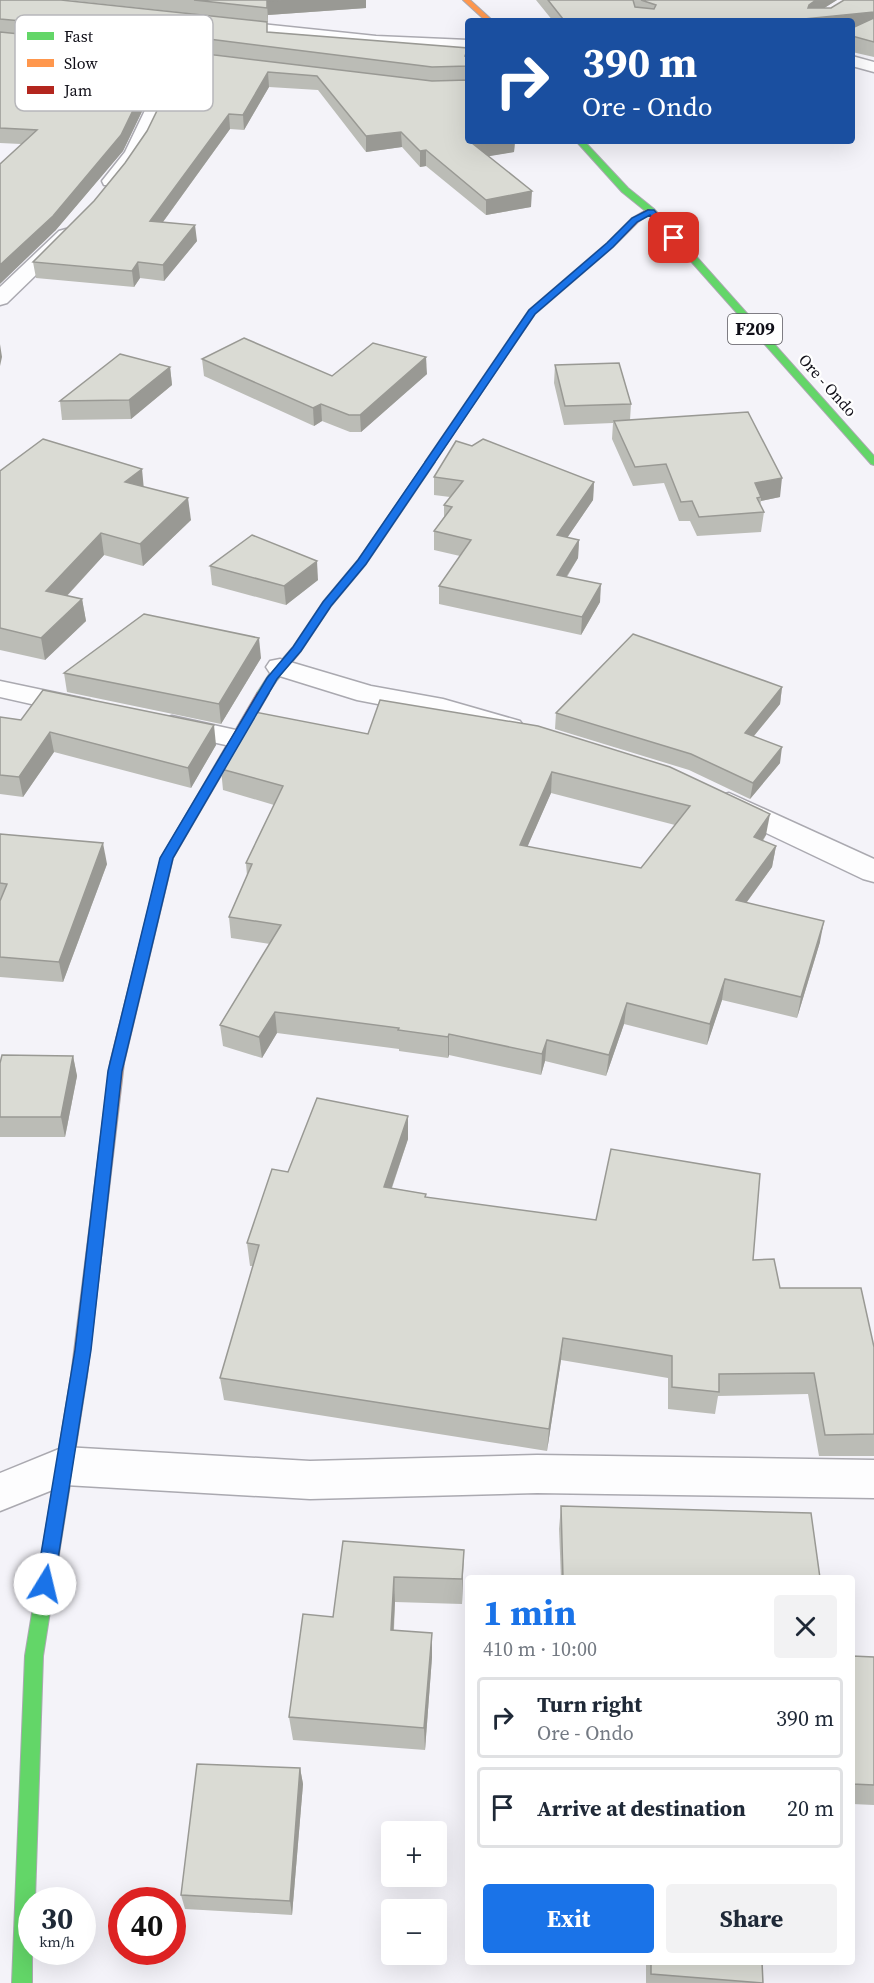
<!DOCTYPE html>
<meta charset="utf-8">
<style>
body{margin:0;font-family:"Source Serif 4",serif;background:#f2f2f3;color:#1f2937;height:100vh;display:flex;flex-direction:column;font-size:22px;white-space:nowrap}
*{box-sizing:border-box;margin:0}
p{font-size:20px;color:#747a83}
.icon{flex:none;width:33px;height:33px;fill:none;stroke:currentColor;stroke-width:2;stroke-linecap:round;stroke-linejoin:round}
.map{position:relative;flex:1;overflow:hidden}
.sheet{position:absolute;left:465px;top:1575px;width:390px;height:390px;display:flex;flex-direction:column;background:#fff;border-radius:6px;box-shadow:0 6px 24px #0002}
.sheet>*{flex:none}
.top-card{position:absolute;left:465px;top:18px;width:390px;height:126px;border-radius:6px;box-shadow:0 6px 24px #0002;background:#1a4fa0;color:#fff;overflow:hidden}
.tools{position:absolute;left:381px;top:1821px;display:grid;gap:12px}
.tools a{display:grid;place-items:center;width:66px;height:66px;border-radius:6px;background:#fff;box-shadow:0 6px 24px #0002;font-size:30px}
.speed{position:absolute;left:18px;top:1887px;display:flex;gap:12px;font-size:30px;font-weight:700;text-align:center}
.speed>*{display:grid;place-content:center;width:78px;height:78px;border-radius:50%;background:#fff;box-shadow:0 6px 24px #0002;line-height:1}
.speed small{font-size:15px;font-weight:400}
.speed .limit{border:9px solid #d22;background:#fff;color:#111}
.pin{position:absolute;display:grid;place-items:center;width:51px;height:51px;color:#fff;margin:-26px;border-radius:12px;box-shadow:0 3px 9px #0006}
.me{position:absolute;width:66px;margin:-33px;rotate:9deg;stroke-linejoin:round;filter:drop-shadow(0 0 4px #0008)}
.turn{display:flex;align-items:center;gap:21px;height:126px;padding:0 18px;font-size:27px}
.turn .icon{width:78px;height:78px;stroke-width:2.5}
.turn b{display:block;font-size:42px;line-height:51px}
.round{display:grid;place-items:center;flex:none;width:63px;height:63px;border-radius:6px;background:#f2f2f3}
.head{display:flex;align-items:center;justify-content:space-between;height:102px;padding:0 18px}
h1{font-size:36px;font-weight:700;line-height:45px;color:#1a73e8}
.button{display:flex;gap:12px;margin-top:auto;padding:12px 18px}
.button a{flex:1;height:69px;border-radius:6px;background:#1a73e8;color:#fff;font-size:24px;font-weight:700;line-height:69px;text-align:center}
.button a+a{background:#f2f2f3;color:#1f2937}
ul{padding:0;list-style:none}
li{display:flex;align-items:center;gap:18px;height:81px;margin:0 12px 9px;padding:0 6px;border:3px solid #e0e1e3;border-radius:6px}
li div{flex:1}
li b{display:block;font-size:22px}
li em{font-style:normal}
.map>svg:first-child{display:block}
.lines{fill:none;stroke-linecap:round;stroke-linejoin:round}
.street-casing{stroke:#aaa9b0;stroke-width:3}
.fast-casing{stroke:#aaa9b0;stroke-width:2}
.slow-casing{stroke:#aaa9b0;stroke-width:2}
.jam-casing{stroke:#aaa9b0;stroke-width:2}
.street{fill:#fdfdfe;fill-rule:evenodd}
.fast{fill:#63d668;fill-rule:evenodd}
.slow{fill:#ff974d;fill-rule:evenodd}
.jam{fill:#b3261e;fill-rule:evenodd}
.wall{fill:#bbbcb6;fill-rule:evenodd}
.shaded-wall{fill:#999994}
.building{fill:#dadbd4;stroke:#999994;stroke-width:1.5;fill-rule:evenodd}
.route{fill:#1a73e8;stroke:#114b97;stroke-width:1.5}
.labels{text-anchor:middle;stroke-width:4.5;stroke-linejoin:round;paint-order:stroke}
.far-street-label{font-size:16px;fill:#100f18;stroke:#fff}
.shield{fill:#fff;stroke:#58575d;stroke-width:1.5}
.shield-label{font-size:18px;font-weight:bold;fill:#100f18}
.key{fill:#fff;stroke:#b7b7ba;stroke-width:1.5}
.key-label{font-size:16px;fill:#100f18}
</style>
<div class="map">
<svg width="874" height="1983" viewBox="0 0 874 1983">
<rect width="100%" height="100%" fill="#f4f3f9"/>
<g class="lines">
<defs>
<g id="street">
<polygon points="224,20 376,36 468,40 468,50 376,46 218,28 216,25 218,22"/>
<polygon points="124,47 231,59 239,64 231,69 189,64 179,77 140,158 118,185 104,185 102,181 125,152 162,75 173,63 118,56 116,52"/>
<polygon points="852,56 874,62 874,72 852,66"/>
<polygon points="66,229 73,231 76,235 73,239 7,303 0,305 0,287 59,231"/>
<polygon points="280,659 371,686 443,699 520,721 524,727 520,733 510,736 440,716 357,700 270,673 266,667 270,661"/>
<polygon points="0,681 90,700 94,706 90,712 80,715 0,697"/>
<polygon points="172,716 245,732 249,738 245,744 235,747 162,731 158,725 162,719"/>
<polygon points="729,793 874,859 874,882 863,879 718,810 714,803 718,796"/>
<polygon points="64,1447 310,1461 537,1455 874,1460 874,1498 537,1493 310,1499 65,1485 0,1511 0,1473"/>
</g>
<g id="fast">
<polygon points="576,141 584,141 628,188 654,209 874,456 874,465 871,464 648,213 622,192"/>
<polygon points="430,459 435,462 366,564 331,606 301,651 277,680 267,695 259,695 257,693 268,676 293,647 323,602 358,560 427,460"/>
<polygon points="79,1369 85,1371 87,1376 43,1656 35,1900 32,1900 32,1983 12,1983 25,1656 71,1376 73,1371"/>
</g>
<g id="slow">
<polygon points="463,0 470,0 493,21 486,21"/>
<polygon points="117,1058 122,1059 124,1063 87,1376 85,1381 79,1383 73,1381 71,1376 110,1063 112,1059"/>
</g>
<g id="jam">
<polygon points="648,209 655,211 638,222 613,247 535,314 433,464 427,464 425,462 529,310 607,243 632,218"/>
<polygon points="263,690 269,693 173,858 124,1063 122,1067 112,1067 110,1063 161,858 257,693"/>
</g>
</defs>
<use href="#street" class="street-casing"/>
<use href="#fast" class="fast-casing"/>
<use href="#slow" class="slow-casing"/>
<use href="#jam" class="jam-casing"/>
<use href="#street" class="street"/>
<use href="#fast" class="fast"/>
<use href="#slow" class="slow"/>
<use href="#jam" class="jam"/>
</g>
<g class="wall">
<polygon points="0,0 268,32 468,48 468,141 515,141 514,152 488,156 531,207 486,215 426,166 420,167 402,147 366,152 318,90 269,87 244,130 230,129 163,222 197,241 164,281 140,278 134,287 36,278 33,262 94,201 125,163 147,131 190,52 367,74 186,51 76,40 168,49 169,64 160,74 123,151 55,231 21,144 0,143"/>
<polygon points="66,0 366,0 366,8 268,15 268,22"/>
<polygon points="536,0 837,0 824,8 831,8 874,0 874,57 852,52 852,21 553,21"/>
<polygon points="202,359 332,376 427,374 361,432 350,432 322,421 314,426 204,376"/>
<polygon points="555,365 631,404 630,420 780,497 761,501 760,505 764,512 761,532 697,536 690,521 679,521 664,483 633,486 612,439 613,423 564,425 554,383"/>
<polygon points="170,367 172,385 131,419 62,420 60,401"/>
<polygon points="472,446 594,482 593,500 567,538 579,540 578,558 567,577 600,602 581,635 439,604 439,586 460,556 434,550 434,531 444,517 444,505 450,497 434,495 434,477"/>
<polygon points="0,471 144,487 191,520 143,566 104,555 67,596 82,599 86,621 45,660 0,650"/>
<polygon points="210,566 318,580 286,605 212,585"/>
<polygon points="261,658 221,724 67,692 64,673"/>
<polygon points="782,687 780,704 754,736 780,763 750,799 689,770 555,729 556,713"/>
<polygon points="0,717 216,745 191,788 54,752 23,797 0,794"/>
<path d="M538,726l228,109 -3,6 13,5 -4,21 -25,35 73,40 -23,76 -75,-18 -15,45 -83,-21 -18,52 -61,-15 -4,14 -92,-20 -1,3 -49,-7v-2l-122,-16 -15,25 -39,-12 -3,-21 50,-81 -39,-6 -2,-21 18,-41 -1,-13 28,-58 -51,-15 -2,-21 147,-35zM551,793l124,32 -34,43 -114,-21z"/>
<polygon points="0,834 107,864 63,982 0,977"/>
<polygon points="73,1056 77,1076 65,1137 0,1137 0,1063"/>
<polygon points="408,1116 408,1139 392,1188 426,1194 426,1197 753,1260 780,1288 874,1347 874,1456 819,1456 808,1394 718,1396 715,1414 668,1409 668,1378 561,1360 547,1451 224,1400 220,1378 253,1266 250,1266 247,1243 288,1172"/>
<polygon points="561,1506 820,1578 561,1578 559,1529"/>
<polygon points="343,1541 463,1574 462,1604 395,1602 394,1630 432,1657 425,1750 293,1740 289,1717 333,1617"/>
<polygon points="852,1656 874,1657 874,1805 852,1804"/>
<polygon points="300,1768 303,1784 292,1915 185,1909 181,1895"/>
<polygon points="646,1962 762,1962 763,1983 646,1983"/>
</g>
<g class="shaded-wall">
<polygon points="282,0 366,0 366,8 268,15 268,22 267,1"/>
<polygon points="816,0 837,0 807,19 874,12 874,27 852,29 852,21 784,21"/>
<polygon points="168,49 169,64 160,74 123,151 55,231 0,284 0,265 158,59"/>
<polygon points="268,72 269,87 244,130 243,115"/>
<polygon points="229,114 230,129 152,237 150,221"/>
<polygon points="401,132 402,147 366,152 366,136"/>
<polygon points="487,141 515,141 514,152 472,159 472,143"/>
<polygon points="426,150 426,166 420,167 420,151"/>
<polygon points="532,191 531,207 486,215 486,200"/>
<polygon points="195,225 197,241 164,281 163,265"/>
<polygon points="138,262 140,278 134,287 132,271"/>
<polygon points="0,344 2,357 0,366"/>
<polygon points="426,357 427,374 361,432 360,415"/>
<polygon points="170,367 172,385 131,419 129,400"/>
<polygon points="321,404 322,421 314,426 313,408"/>
<polygon points="142,469 144,490 125,482"/>
<polygon points="782,478 780,497 761,501 761,497 755,483"/>
<polygon points="594,482 593,500 556,554 557,535"/>
<polygon points="188,498 191,520 143,566 140,544"/>
<polygon points="101,533 104,555 50,614 46,591"/>
<polygon points="579,540 578,558 556,593 557,575"/>
<polygon points="317,561 318,580 286,605 284,586"/>
<polygon points="601,584 600,602 581,635 582,617"/>
<polygon points="82,599 86,621 45,660 41,638"/>
<polygon points="259,638 261,658 221,724 219,704"/>
<polygon points="782,687 780,704 743,749 745,733"/>
<polygon points="214,725 216,745 191,788 188,768"/>
<polygon points="50,732 54,752 23,797 19,777"/>
<polygon points="782,747 780,763 750,799 753,783"/>
<polygon points="552,772 551,793 519,866 520,845"/>
<polygon points="770,814 766,835 750,858 754,837"/>
<polygon points="103,843 107,864 63,982 59,962"/>
<polygon points="776,846 772,867 733,921 736,900"/>
<polygon points="824,921 820,942 797,1018 801,997"/>
<polygon points="725,979 722,1000 707,1045 710,1024"/>
<polygon points="627,1003 624,1024 606,1076 609,1055"/>
<polygon points="275,1012 277,1033 262,1058 259,1037"/>
<polygon points="449,1034 449,1055 448,1058 448,1037"/>
<polygon points="547,1040 545,1061 541,1075 542,1054"/>
<polygon points="73,1056 77,1076 65,1137 61,1117"/>
<polygon points="408,1116 408,1139 384,1210 384,1187"/>
<polygon points="563,1338 561,1360 547,1451 549,1429"/>
<polygon points="464,1550 463,1574 462,1604 462,1579"/>
<polygon points="394,1577 395,1602 392,1654 391,1630"/>
<polygon points="432,1633 432,1657 425,1750 424,1728"/>
<polygon points="300,1768 303,1784 292,1915 290,1901"/>
</g>
<g class="building">
<polygon points="0,0 61,0 267,22 267,32 468,48 465,56 468,56 468,66 432,67 185,36 0,19"/>
<polygon points="194,0 282,0 267,1 267,8"/>
<polygon points="548,0 633,0 635,7 654,9 656,5 641,0 816,0 809,5 808,8 831,8 844,0 874,0 874,12 784,21 569,21 567,19 563,19"/>
<polygon points="874,18 874,42 852,36 852,28"/>
<polygon points="0,32 168,49 158,59 121,135 53,216 0,265 0,164 37,130 0,128"/>
<polygon points="190,52 432,81 468,80 468,141 487,141 472,143 532,191 486,200 426,150 420,151 401,132 366,136 317,76 268,72 243,115 229,114 150,221 195,225 163,265 138,262 132,271 33,262 94,201 125,163 147,131 176,72"/>
<polygon points="244,338 332,376 373,343 426,357 360,415 349,415 321,404 313,408 202,359"/>
<polygon points="120,354 170,367 129,400 60,401"/>
<polygon points="619,363 631,404 565,406 555,365"/>
<polygon points="748,412 782,478 755,483 761,497 757,498 764,512 699,517 692,501 681,502 666,464 635,467 614,421"/>
<polygon points="43,439 142,469 125,482 188,498 140,544 101,533 46,591 82,599 41,638 0,628 0,471"/>
<polygon points="483,439 594,482 557,535 579,540 557,575 601,584 582,617 439,586 471,540 434,531 452,507 444,505 463,481 434,477 456,441 472,446"/>
<polygon points="252,535 317,561 284,586 210,566"/>
<polygon points="144,614 259,638 219,704 64,673"/>
<polygon points="633,634 782,687 745,733 782,747 753,783 691,754 556,713"/>
<polygon points="43,690 214,725 188,768 50,732 19,777 0,775 0,717 21,720"/>
<path d="M380,700l158,26 132,41 100,47 -16,23 22,9 -40,54 88,21 -23,76 -76,-18 -15,45 -83,-21 -18,52 -62,-15 -5,14 -93,-20 -1,3 -50,-7 1,-2 -124,-16 -16,25 -39,-12 61,-100 -52,-8 23,-53 -6,-1 37,-77 -62,-17 34,-57 113,22zM552,772l138,34 -49,62 -121,-23z"/>
<polygon points="0,834 103,843 59,962 0,957 0,901 7,884 0,883"/>
<polygon points="2,1055 73,1056 61,1117 0,1117 0,1063"/>
<polygon points="317,1098 408,1116 384,1187 426,1194 425,1197 596,1220 611,1149 760,1174 753,1260 774,1259 780,1288 861,1288 874,1347 874,1434 825,1435 814,1373 719,1374 719,1392 672,1387 672,1356 563,1338 549,1429 220,1378 259,1245 247,1243 272,1169 288,1172"/>
<polygon points="561,1506 811,1513 820,1578 563,1578"/>
<polygon points="343,1541 464,1550 462,1579 394,1577 391,1630 432,1633 424,1728 289,1717 303,1614 333,1617"/>
<polygon points="852,1656 874,1657 874,1785 852,1784"/>
<polygon points="197,1764 300,1768 290,1901 181,1895"/>
<polygon points="651,1962 762,1962 763,1983 651,1974"/>
</g>
<polygon class="route" points="648,210 654,210 677,236 677,240 671,240 650,215 637,222 613,247 535,314 366,564 331,606 301,651 277,679 173,858 122,1071 91,1350 54,1584 51,1590 45,1593 39,1590 36,1584 75,1350 108,1071 160,858 267,678 293,647 323,602 358,560 529,310 607,243 632,218"/>
<g class="labels">
<g class="far-street-label">
<text transform="translate(828 385) rotate(48)" y="6">Ore - Ondo</text>
</g>
<rect class="shield" x="728" y="314" width="54" height="30" rx="4.5"/>
<g class="shield-label">
<text x="755" y="335">F209</text>
</g>
</g>
<rect x="15" y="15" width="198" height="96" rx="9" class="key"/>
<rect x="27" y="32" width="27" height="8" fill="#63d668"/>
<rect x="27" y="59" width="27" height="8" fill="#ff974d"/>
<rect x="27" y="86" width="27" height="8" fill="#b3261e"/>
<g class="key-label">
<text x="64" y="42">Fast</text>
<text x="64" y="69">Slow</text>
<text x="64" y="96">Jam</text>
</g>
</svg>
<div class="tools">
<a>+</a>
<a>−</a>
</div>
<div class="speed"><div>30<small>km/h</small></div><div class="limit">40</div></div>
<div class="pin" style="left:674px;top:238px;background:#d93025"><svg class="icon" aria-label="arrive" viewBox="0 0 24 24"><path d="M6 21V4h12l-3 4 3 4H6"/></svg></div>
<svg class="me" style="left:45px;top:1584px" viewBox="-20 -20 40 40"><circle r="19" fill="#fff"/><path d="M0-13L10 11 0 6-10 11z" fill="#1a73e8"/></svg>
<div class="top-card">
<div class="turn"><svg class="icon" aria-label="right" viewBox="0 0 24 24"><path d="M7 20v-9h11M14 6l5 5-5 5"/></svg><div><b>390 m</b>Ore - Ondo</div></div>
</div>
<section class="sheet">
<div class="head"><div><h1>1 min</h1><p>410 m · 10:00</p></div><a class="round"><svg class="icon" aria-label="close" viewBox="0 0 24 24"><path d="M6 6l12 12M18 6L6 18"/></svg></a></div>
<ul>
<li><svg class="icon" aria-label="right" viewBox="0 0 24 24"><path d="M7 20v-9h11M14 6l5 5-5 5"/></svg><div><b>Turn right</b><p>Ore - Ondo</p></div><em>390 m</em></li>
<li><svg class="icon" aria-label="arrive" viewBox="0 0 24 24"><path d="M6 21V4h12l-3 4 3 4H6"/></svg><div><b>Arrive at destination</b></div><em>20 m</em></li>
</ul>
<div class="button"><a>Exit</a><a>Share</a></div>
</section>
</div>
